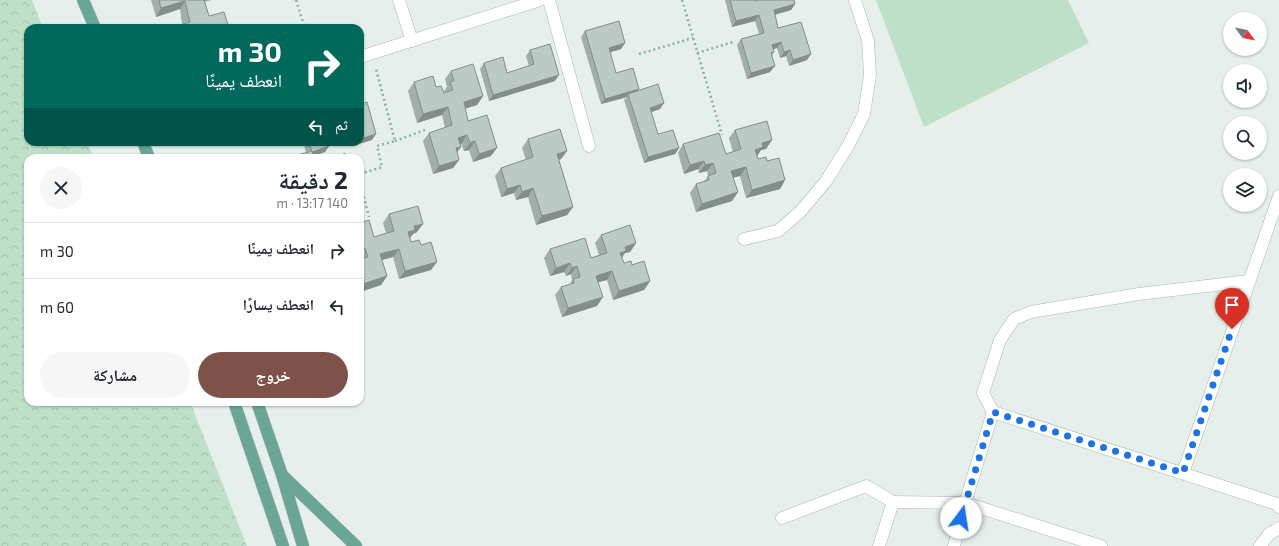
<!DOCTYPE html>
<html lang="ar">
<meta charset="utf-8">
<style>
body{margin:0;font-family:"Exo 2","Noto Naskh Arabic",sans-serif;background:#f6f6f7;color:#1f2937;direction:rtl;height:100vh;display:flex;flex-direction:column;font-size:15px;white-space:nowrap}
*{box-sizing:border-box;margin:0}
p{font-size:13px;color:#747a83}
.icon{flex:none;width:22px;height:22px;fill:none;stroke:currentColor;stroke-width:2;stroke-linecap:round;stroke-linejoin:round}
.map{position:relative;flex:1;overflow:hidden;direction:ltr}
.details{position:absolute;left:24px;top:154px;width:340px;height:252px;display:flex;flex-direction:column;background:#fff;border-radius:12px;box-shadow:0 1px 3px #0004;direction:rtl}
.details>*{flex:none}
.banner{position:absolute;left:24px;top:24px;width:340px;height:122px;border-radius:12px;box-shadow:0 1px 3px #0004;direction:rtl;background:#00695c;color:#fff;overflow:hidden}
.needle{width:26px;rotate:122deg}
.tools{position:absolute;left:1223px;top:12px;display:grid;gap:8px}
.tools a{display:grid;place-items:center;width:44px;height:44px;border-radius:50%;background:#fff;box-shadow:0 1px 3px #0004;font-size:20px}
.pin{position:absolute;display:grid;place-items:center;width:34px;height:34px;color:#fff;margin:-41px -17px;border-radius:50% 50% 50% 0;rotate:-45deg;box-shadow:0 0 4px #0007}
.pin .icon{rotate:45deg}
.me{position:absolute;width:44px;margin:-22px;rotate:14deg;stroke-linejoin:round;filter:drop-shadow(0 0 3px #0008)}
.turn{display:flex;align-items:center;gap:14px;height:84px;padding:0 16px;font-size:18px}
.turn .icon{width:52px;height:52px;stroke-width:2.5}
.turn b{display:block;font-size:28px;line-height:34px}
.then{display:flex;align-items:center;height:38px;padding:0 16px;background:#0003;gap:8px;font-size:15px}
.round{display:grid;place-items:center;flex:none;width:42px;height:42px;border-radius:21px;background:#f6f6f7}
.overview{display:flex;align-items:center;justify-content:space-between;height:68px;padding:0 16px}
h1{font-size:24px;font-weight:700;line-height:30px}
.button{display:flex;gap:8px;margin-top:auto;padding:8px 16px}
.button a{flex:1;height:46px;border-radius:24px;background:#7f5249;color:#fff;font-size:16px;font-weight:700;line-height:46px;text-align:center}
.button a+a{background:#f6f6f7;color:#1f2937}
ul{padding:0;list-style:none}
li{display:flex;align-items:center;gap:12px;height:56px;padding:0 16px;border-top:1px solid #e0e1e3}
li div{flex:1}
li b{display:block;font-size:15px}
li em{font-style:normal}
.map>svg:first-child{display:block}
.forest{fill:url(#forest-crowns)}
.park{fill:#bfe0c8}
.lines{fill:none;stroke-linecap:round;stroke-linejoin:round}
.service-casing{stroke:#a8b8b2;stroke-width:13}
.minor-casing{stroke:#a8b8b2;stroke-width:13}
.primary-casing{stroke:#c2cac8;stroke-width:13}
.path{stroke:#86b3a5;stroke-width:2.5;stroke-dasharray:2 3;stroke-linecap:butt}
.service{stroke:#fff;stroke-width:12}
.minor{stroke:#fff;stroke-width:12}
.primary{stroke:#6aa596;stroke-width:12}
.wall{fill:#a1aea9}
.shaded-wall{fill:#838d89}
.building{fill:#bbcac4;stroke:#838d89}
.route{stroke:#1a73e8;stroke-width:7;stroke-dasharray:0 12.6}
</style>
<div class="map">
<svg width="1279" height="546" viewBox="0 0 1279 546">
<defs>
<pattern id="forest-crowns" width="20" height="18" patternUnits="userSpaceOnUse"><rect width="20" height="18" fill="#bfe0c8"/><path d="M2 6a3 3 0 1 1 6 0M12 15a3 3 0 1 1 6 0" fill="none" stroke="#a4c1ad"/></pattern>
</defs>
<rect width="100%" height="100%" fill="#e6efeb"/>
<polygon class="forest" points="0,0 32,0 43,28 28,28 28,142 87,142 94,158 28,158 28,402 190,402 247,546 0,546"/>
<polygon class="park" points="876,0 1068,0 1089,43 924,127"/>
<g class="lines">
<defs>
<g id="service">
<polyline points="399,0 412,41"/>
<polyline points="549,0 589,146"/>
<polyline points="360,57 540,0"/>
<polyline points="744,239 778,231 801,211 826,181 848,146 864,114 870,75 868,41 855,0"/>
</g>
<g id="minor">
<polyline points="993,412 983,393 1000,340 1014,319 1031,312 1139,294 1249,281"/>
<polyline points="1183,473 1279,196"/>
<polyline points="782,518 866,486 893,502"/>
<polyline points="879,546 893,502 965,503 1101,546"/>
<polyline points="954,546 965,503 993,412 1277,504 1279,507"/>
<polyline points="1260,546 1269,534 1279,528"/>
</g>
<g id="primary">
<polyline points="83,0 95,28"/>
<polyline points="143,142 149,158"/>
<polyline points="234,402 283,546"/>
<polyline points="257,402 282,475 303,546"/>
<polyline points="283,476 356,546"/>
</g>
</defs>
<use href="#service" class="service-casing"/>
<use href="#minor" class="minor-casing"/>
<use href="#primary" class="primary-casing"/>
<g class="path">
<polyline points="296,0 305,28"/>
<polyline points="682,0 722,135"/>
<polyline points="697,53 733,42"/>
<polyline points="639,54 693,38"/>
<polyline points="395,141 425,130"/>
<polyline points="344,153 346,158"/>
<polyline points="360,174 382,167 377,146 395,141 376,69"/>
<polyline points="360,182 369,217"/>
</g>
<use href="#service" class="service"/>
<use href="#minor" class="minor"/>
<use href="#primary" class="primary"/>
</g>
<g class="wall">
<polygon points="151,0 211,0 205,2 209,16 182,24 180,9 156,17"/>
<polygon points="725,0 755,0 755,1 795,4 791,10 775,15 778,28 807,60 789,66 786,56 780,58 777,48 773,49 774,52 772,56 770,72 747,79 737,45 741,39 759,34 755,21 732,27"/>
<polygon points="585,31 621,49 610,52 616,73 639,89 636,92 660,109 651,112 658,134 679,148 675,154 644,163 624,100 627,97 601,104 581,37"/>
<polygon points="530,50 555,81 489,101 480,69 484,63 507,73 529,66 526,56"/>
<polygon points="451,71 483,96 477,105 465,108 468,121 491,156 473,162 469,150 464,151 461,144 460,144 461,147 457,152 459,160 453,168 433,174 423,141 429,133 445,128 442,115 417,123 408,91 414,82 436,87 444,93 445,93 444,91 447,87 445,79"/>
<polygon points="735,130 766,149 761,150 757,156 758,159 767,161 785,180 780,189 746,198 740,176 733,177 738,192 732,201 696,212 690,193 696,184 704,182 708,176 707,171 699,173 698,169 684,174 678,153 683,144 726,154 733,152 729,138"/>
<polygon points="528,139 567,151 561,159 559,160 573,207 567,215 536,225 528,197 516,200 514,193 501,197 495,176 501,168 526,160 522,148"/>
<polygon points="372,140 352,146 351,142 360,142"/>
<polygon points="303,142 328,142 329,146 325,152 314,156 306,152"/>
<polygon points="389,214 417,232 413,234 410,238 411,242 421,245 431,270 399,279 393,257 382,260 387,276 381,285 360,292 360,223 374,237 386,233 383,223"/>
<polygon points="601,235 636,243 630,252 625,253 622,258 624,263 632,265 650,281 644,290 613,300 607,280 598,282 597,306 562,317 555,295 561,287 570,284 572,280 571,274 566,276 564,272 550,276 544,258 550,249 591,258 599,255 595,243"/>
</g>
<g class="shaded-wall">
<polygon points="185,1 180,9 156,17 161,8"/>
<polygon points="795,4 791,10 769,16 774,10"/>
<polygon points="759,15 755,21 732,27 736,21"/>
<polygon points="781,42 777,48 767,51 772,45"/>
<polygon points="625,43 621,49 604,54 609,48"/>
<polygon points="790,50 786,56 780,58 784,52"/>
<polygon points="811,54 807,60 789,66 793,60"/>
<polygon points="775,66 770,72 747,79 751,73"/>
<polygon points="559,75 555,81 489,101 493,95"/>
<polygon points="639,89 634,94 628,94 627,97 601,104 605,99"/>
<polygon points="483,96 477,105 458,111 464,102"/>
<polygon points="664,103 660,109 646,114 650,108"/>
<polygon points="448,107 442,115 417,123 423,114"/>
<polygon points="376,134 372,140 352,146 355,142 360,142 360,139"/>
<polygon points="467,135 461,144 452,146 458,138"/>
<polygon points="772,140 766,149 761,150 757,156 755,150 762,143"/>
<polygon points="475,141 469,150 464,151 470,143"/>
<polygon points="329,146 325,152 308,158 312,152"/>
<polygon points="461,147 455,155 456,148"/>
<polygon points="497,148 491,156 473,162 479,154"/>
<polygon points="679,148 675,154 644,163 648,157"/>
<polygon points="567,151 561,159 551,162 557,154"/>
<polygon points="459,160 453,168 433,174 439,166"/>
<polygon points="704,161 698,169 684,174 690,165"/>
<polygon points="713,163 707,171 699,173 705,165"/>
<polygon points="746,167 740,176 725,180 731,171"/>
<polygon points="785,180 780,189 746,198 752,190"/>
<polygon points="520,185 514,193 501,197 507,189"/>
<polygon points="533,188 528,197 516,200 522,192"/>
<polygon points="738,192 732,201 696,212 702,204"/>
<polygon points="573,207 567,215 536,225 542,216"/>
<polygon points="423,224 417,232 413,234 409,239 408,232 414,226"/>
<polygon points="636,243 630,252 625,253 620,259 614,261 625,247"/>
<polygon points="365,248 360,255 360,249"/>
<polygon points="399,249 393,257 374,262 380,254"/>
<polygon points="437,262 431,270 399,279 405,271"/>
<polygon points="570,263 564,272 550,276 556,268"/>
<polygon points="577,266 571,274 566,276 572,268"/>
<polygon points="612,271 607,280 591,284 596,276"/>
<polygon points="387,276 381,285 360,292 360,285"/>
<polygon points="650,281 644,290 613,300 619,291"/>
<polygon points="603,297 597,306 562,317 568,308"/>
</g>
<g class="building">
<polygon points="159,0 204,0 209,16 224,12 229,28 171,28 190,22 185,1 161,8"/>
<polygon points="730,0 755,0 755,1 759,0 794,0 795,4 774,10 778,28 801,22 811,54 793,60 790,50 784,52 781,42 772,45 774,52 771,53 775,66 751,73 741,39 764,33 759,15 736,21"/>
<polygon points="619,21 625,43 609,48 616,73 633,68 639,89 605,99 585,31"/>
<polygon points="550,44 559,75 493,95 484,63 503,57 507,73 534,64 530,50"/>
<polygon points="473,64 483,96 464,102 468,121 487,115 497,148 479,154 475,141 470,143 467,135 458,138 461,147 456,148 459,160 439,166 429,133 452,125 448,107 423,114 414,82 433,76 436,87 441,86 444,93 453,90 450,82 454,81 451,71"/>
<polygon points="658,84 664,103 650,108 658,134 673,130 679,148 648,157 628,94"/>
<polygon points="367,102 376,134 360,139 360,104"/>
<polygon points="767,121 772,140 762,143 763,147 755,150 758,159 766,157 767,161 779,158 785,180 752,190 746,167 731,171 738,192 702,204 696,184 709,180 708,176 716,173 713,163 705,165 704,161 690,165 683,144 719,133 726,154 741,149 735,130"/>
<polygon points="560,129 567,151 557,154 573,207 542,216 533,188 522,192 520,185 507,189 501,168 533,157 528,139"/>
<polygon points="309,142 328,142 329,146 312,152"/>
<polygon points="312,151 314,158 287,158"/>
<polygon points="418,206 423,224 414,226 415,230 408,232 411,242 419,240 421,245 431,242 437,262 405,271 399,249 380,254 387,276 360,285 360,265 361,264 360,259 368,257 365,248 360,249 360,223 369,220 374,237 394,231 389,214"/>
<polygon points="630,225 636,243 625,247 626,251 620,253 624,263 631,261 632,265 644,261 650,281 619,291 612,271 596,276 603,297 568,308 561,287 574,283 573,279 580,277 577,266 572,268 570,263 556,268 550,249 585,238 591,258 607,253 601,235"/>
</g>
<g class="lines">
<polyline class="route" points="961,518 993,412 1183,473 1232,329"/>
</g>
</svg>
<div class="tools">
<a><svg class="needle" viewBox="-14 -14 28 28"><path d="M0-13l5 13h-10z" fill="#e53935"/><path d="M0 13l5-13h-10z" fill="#747a83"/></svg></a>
<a><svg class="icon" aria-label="sound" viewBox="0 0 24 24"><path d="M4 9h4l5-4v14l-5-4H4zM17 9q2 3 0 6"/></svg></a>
<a><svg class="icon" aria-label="search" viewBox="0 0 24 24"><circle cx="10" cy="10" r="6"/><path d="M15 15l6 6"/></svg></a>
<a><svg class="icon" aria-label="layers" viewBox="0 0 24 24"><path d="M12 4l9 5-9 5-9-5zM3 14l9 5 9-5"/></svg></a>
</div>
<div class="pin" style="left:1232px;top:329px;background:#d93025"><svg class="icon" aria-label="arrive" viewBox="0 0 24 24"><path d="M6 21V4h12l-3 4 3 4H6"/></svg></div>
<svg class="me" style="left:961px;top:518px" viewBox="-20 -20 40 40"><circle r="19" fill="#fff"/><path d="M0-13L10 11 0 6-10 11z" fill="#1a73e8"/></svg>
<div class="banner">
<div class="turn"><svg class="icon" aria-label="right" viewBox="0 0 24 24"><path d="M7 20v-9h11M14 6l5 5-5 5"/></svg><div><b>30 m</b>انعطف يمينًا</div></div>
<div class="then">ثم<svg class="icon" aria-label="left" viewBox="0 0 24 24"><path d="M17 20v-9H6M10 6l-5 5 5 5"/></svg></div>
</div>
<section class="details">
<div class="overview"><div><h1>2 دقيقة</h1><p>140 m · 13:17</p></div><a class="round"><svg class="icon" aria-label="close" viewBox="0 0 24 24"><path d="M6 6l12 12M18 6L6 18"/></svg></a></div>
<ul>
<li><svg class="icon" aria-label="right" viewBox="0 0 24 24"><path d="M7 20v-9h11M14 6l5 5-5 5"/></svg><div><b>انعطف يمينًا</b></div><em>30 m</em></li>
<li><svg class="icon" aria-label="left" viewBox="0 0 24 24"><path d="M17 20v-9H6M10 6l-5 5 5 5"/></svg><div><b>انعطف يسارًا</b></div><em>60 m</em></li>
</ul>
<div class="button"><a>خروج</a><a>مشاركة</a></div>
</section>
</div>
